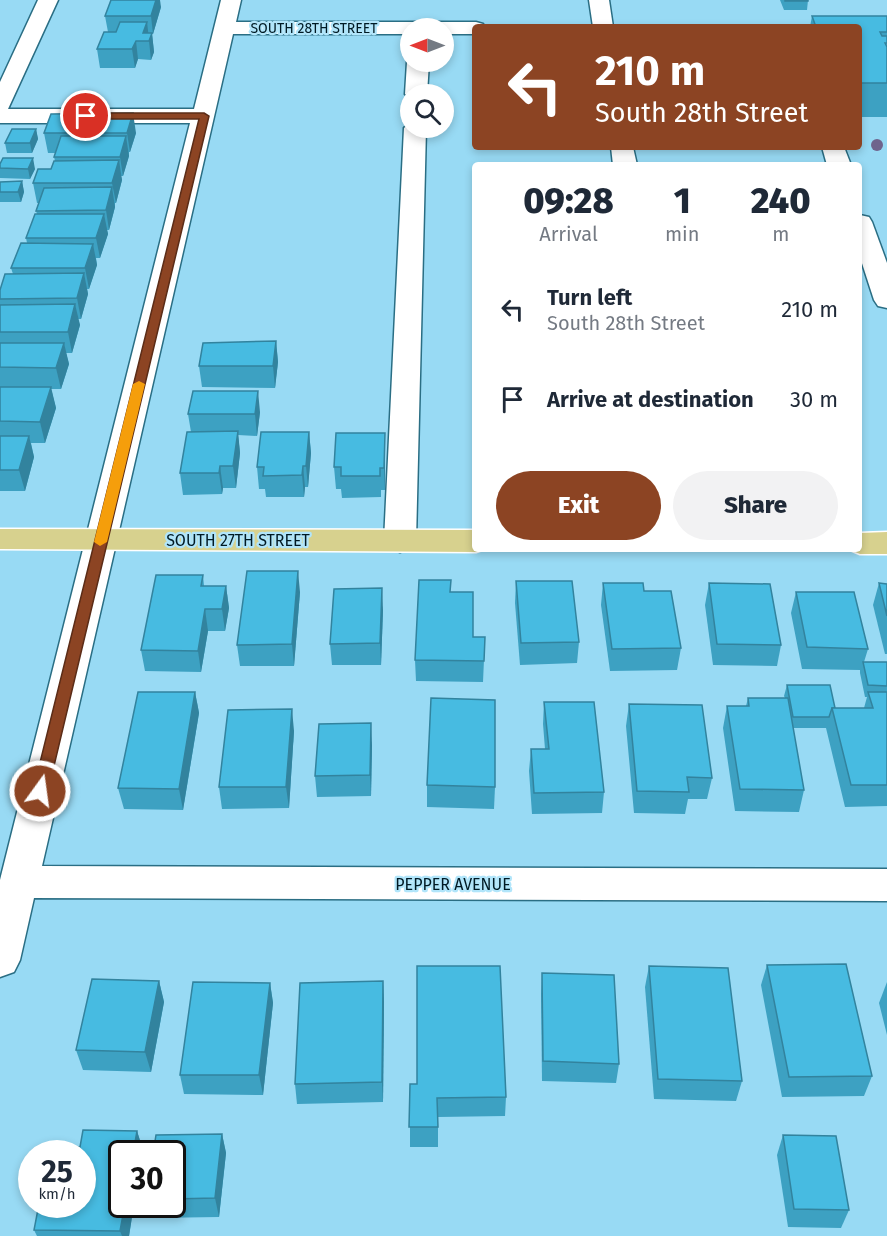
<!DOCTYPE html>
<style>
body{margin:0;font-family:"Fira Sans",sans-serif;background:#f2f2f3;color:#1f2937;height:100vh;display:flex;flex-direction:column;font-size:22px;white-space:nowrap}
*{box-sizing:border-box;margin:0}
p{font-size:20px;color:#747a83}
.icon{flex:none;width:33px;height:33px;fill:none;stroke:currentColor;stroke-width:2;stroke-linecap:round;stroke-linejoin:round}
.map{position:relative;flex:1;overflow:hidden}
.sheet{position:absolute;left:472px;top:162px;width:390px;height:390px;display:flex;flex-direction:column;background:#fff;border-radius:6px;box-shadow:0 3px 9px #0003}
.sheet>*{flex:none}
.guide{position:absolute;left:472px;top:24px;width:390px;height:126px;border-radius:6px;box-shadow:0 3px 9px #0003;background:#8c4423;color:#fff;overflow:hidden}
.needle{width:39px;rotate:270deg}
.fabs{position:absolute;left:400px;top:18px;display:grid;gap:12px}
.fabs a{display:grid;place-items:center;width:54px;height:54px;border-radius:50%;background:#fff;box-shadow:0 3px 9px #0003;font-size:30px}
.speed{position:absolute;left:18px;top:1140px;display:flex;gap:12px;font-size:30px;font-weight:700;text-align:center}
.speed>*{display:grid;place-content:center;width:78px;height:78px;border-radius:50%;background:#fff;box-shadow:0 3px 9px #0003;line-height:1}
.speed small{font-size:15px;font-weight:400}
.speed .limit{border:3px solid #111;border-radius:9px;background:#fff;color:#111}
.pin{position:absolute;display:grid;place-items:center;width:51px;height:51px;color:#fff;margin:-26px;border:3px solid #fff;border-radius:50%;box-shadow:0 2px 6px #0007}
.me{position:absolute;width:66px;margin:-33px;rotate:14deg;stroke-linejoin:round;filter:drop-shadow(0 0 4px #0008)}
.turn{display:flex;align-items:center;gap:21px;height:126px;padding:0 24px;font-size:27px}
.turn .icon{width:78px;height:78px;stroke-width:2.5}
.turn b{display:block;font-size:42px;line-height:51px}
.eta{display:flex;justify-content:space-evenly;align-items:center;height:102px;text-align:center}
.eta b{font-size:36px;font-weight:800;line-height:42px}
.cta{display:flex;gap:12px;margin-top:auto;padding:12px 24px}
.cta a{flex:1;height:69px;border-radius:36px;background:#8c4423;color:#fff;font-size:24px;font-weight:800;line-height:69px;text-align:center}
.cta a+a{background:#f2f2f3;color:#1f2937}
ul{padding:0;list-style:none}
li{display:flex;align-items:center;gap:18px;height:90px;padding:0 24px}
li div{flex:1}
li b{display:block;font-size:22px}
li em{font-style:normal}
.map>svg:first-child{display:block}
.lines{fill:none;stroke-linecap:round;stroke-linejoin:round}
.minor-casing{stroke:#2a6e84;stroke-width:3}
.major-casing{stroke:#fff;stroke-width:3}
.minor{fill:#fff;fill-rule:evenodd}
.major{fill:#d7d18e;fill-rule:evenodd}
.tree{fill:#6f648d}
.wall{fill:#3da1c2}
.shaded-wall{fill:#32839e}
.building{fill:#47bbe1;stroke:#32839e;stroke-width:1.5}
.route{fill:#8c4423;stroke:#5b2c17;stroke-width:1.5}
.slow{fill:#f59e0b}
.labels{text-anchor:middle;stroke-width:4.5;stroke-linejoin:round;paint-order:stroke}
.far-street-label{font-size:14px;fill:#001a24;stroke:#b1e5fa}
.street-label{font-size:16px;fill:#001a24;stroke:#b1e5fa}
</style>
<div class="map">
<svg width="887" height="1236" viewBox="0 0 887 1236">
<rect width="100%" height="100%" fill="#98daf4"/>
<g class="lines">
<defs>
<g id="minor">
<polygon points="38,0 58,0 8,109 194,109 221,0 241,0 236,22 476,22 483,24 485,27 476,27 476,34 444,34 444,28 411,28 411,34 233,34 42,866 887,869 887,901 34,898 20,960 14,972 0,977 0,880 190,123 0,123 0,82"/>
<polygon points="589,0 609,0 613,27 593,27"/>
<polygon points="411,57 411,62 429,62 427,94 411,94 411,99 405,94 407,62"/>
<polygon points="411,122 411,128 426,128 416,541 411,548 400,552 389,548 384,541 404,128"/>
<polygon points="611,147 633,147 637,165 613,165"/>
<polygon points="822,147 844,147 851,165 827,165"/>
<polygon points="860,215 869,217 872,222 887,263 887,308 878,306 874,300 860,257"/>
</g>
<g id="major">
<polygon points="0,529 476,530 476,549 485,549 476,552 0,549"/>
<polygon points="887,532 887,554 860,554 848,549 860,549 860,533"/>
</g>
</defs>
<use href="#minor" class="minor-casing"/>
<use href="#major" class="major-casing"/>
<use href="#minor" class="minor"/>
<use href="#major" class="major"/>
</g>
<circle class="tree" cx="877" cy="145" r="6"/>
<g class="wall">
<polygon points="780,0 808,0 807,10 784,10"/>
<polygon points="161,7 153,34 152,34 154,52 151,60 138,59 135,68 100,68 97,49 108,32 105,16"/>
<polygon points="812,16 887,16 887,117 860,117 860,27 810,27"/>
<polygon points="36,129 38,139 32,153 7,153 5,143"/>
<polygon points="44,133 136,133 130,152 129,152 129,156 123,176 121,176 122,180 116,203 115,203 115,207 109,230 107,230 108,234 100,258 96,258 97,265 89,289 87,289 88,294 81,319 78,319 80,325 72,353 66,353 69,364 61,389 51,389 56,408 45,443 31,443 34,457 25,491 0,491 0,290 13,274 11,268 27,243 26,238 37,214 36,211 39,203 37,203 33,183 51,169 55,161 54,157 56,153 48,153"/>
<polygon points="0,164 35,169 30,179 0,178"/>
<polygon points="22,181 24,192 21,202 0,202 0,182"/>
<polygon points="276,341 278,362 275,388 202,387 199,366"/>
<polygon points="260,412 257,436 238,435 240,453 236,488 223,488 222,494 183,495 180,473 191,432 188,414"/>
<polygon points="309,432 311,453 308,487 305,487 304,497 266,497 265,489 259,489 257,467"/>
<polygon points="385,454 385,490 381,490 381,497 342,498 341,489 336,489 334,467"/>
<polygon points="203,575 204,586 226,586 229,608 225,631 208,631 201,672 145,671 141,650"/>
<polygon points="516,581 579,642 577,663 520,665 515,603"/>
<polygon points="603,583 644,591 681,648 677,670 610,671 601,605"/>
<polygon points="709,583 781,645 777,666 713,665 705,605"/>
<polygon points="879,583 887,584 887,654 885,654 873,605"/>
<polygon points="300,592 294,666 240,666 237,645"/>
<polygon points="451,592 473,637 485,637 483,682 416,681 415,660"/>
<polygon points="796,592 868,649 864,662 887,662 887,806 845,807 826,728 793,728 804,790 799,812 735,811 723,728 727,706 746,706 748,698 785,698 784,696 787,685 835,708 864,708 867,697 865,697 860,673 860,670 802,669 791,613"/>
<polygon points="383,610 381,665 332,665 330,644"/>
<polygon points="195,692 199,713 183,810 124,809 118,788"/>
<polygon points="544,702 604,792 602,813 532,814 529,771 531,749 545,749 543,724"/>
<polygon points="629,704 712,778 707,799 688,799 685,814 634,813 626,726"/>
<polygon points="294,731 289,808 222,809 219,787"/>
<polygon points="372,745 371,796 317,797 315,776"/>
<polygon points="427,785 495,787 494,809 427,807"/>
<polygon points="767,965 872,1076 864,1096 782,1097 761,985"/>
<polygon points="649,966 742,1081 736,1101 654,1099 645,987"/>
<polygon points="542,973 619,1064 616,1083 542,1081 541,994"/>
<polygon points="159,981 164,1002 151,1072 83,1070 76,1050"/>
<polygon points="383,981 384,1002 383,1102 297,1104 295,1084"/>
<polygon points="887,982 887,1035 879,1003"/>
<polygon points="270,983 273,1003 263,1095 184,1094 180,1075"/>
<polygon points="410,1084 506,1097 505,1116 438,1117 438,1147 410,1147"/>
<polygon points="137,1131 143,1150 122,1204 134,1204 129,1236 37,1236 34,1230 80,1147"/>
<polygon points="222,1134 226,1153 219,1217 153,1218 149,1204 172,1204 172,1154"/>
<polygon points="783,1135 849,1210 841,1228 788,1227 777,1155"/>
</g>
<g class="shaded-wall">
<polygon points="156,0 160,0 161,7 153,34 151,16"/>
<polygon points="147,22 149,39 152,33 154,52 151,60 149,41 143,33"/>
<polygon points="136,41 138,59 135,68 132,49"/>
<polygon points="133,113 136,133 130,152 127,133"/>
<polygon points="36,129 38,139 32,153 30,143"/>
<polygon points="126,136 129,156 123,176 120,157"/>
<polygon points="33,158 35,169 30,179 28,169"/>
<polygon points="119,160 122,180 116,203 112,183"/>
<polygon points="22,181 24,192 21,202 18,192"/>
<polygon points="112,187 115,207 109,230 106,210"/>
<polygon points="104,214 108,234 100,258 96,238"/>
<polygon points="93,244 97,265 89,289 85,268"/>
<polygon points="84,273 88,294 81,319 77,298"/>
<polygon points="75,304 80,325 72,353 68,332"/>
<polygon points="276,341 278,362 275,388 273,366"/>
<polygon points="64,343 69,364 61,389 56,368"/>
<polygon points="51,387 56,408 45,443 40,422"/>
<polygon points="258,391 260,412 257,436 255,414"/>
<polygon points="238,431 240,453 236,488 233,466"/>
<polygon points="309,432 311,453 308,487 306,466"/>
<polygon points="385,433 385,490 384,468"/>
<polygon points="29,436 34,457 25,491 19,470"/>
<polygon points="220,466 223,488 222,494 219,473"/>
<polygon points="303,466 305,487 304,497 302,475"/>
<polygon points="298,571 300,592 294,666 292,644"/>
<polygon points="226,586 229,608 225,631 222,609"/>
<polygon points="382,588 383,610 381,665 380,643"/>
<polygon points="205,609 208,631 201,672 198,651"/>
<polygon points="195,692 199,713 183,810 179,789"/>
<polygon points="292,709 294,731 289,808 286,787"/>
<polygon points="371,723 372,745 371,796 370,775"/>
<polygon points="159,981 164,1002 151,1072 145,1052"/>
<polygon points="383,981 384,1002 383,1102 382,1082"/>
<polygon points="270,983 273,1003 263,1095 259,1075"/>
<polygon points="137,1131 143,1150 142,1154 133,1154"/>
<polygon points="222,1134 226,1153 219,1217 215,1198"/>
<polygon points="125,1204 134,1204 129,1236 122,1236 120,1231"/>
</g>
<g class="building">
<polygon points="111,0 156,0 151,16 105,16"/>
<rect x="785" y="0" width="23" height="1"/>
<polygon points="812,16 887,16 887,32 880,32 882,36 887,36 887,43 885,43 887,47 887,83 860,83 860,27 816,27"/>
<polygon points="120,22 147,22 143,33 152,33 149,41 136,41 132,49 97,49 104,32 116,32"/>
<polygon points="133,113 127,133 44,133 51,114"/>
<polygon points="12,129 36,129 30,143 5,143"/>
<polygon points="61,136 126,136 120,157 54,157"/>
<polygon points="3,158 33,158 28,169 0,168 0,164"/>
<polygon points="119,160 112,183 33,183 38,169 51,169 54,161"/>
<polygon points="22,181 18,192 0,192 0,182"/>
<polygon points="112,187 106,210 36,211 44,188"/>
<polygon points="35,214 104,214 96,238 26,238"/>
<polygon points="21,243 93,244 85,268 11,268"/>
<polygon points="84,273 77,298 0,299 0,290 5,274"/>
<polygon points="75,304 68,332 0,332 0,305"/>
<polygon points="276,341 273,366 199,366 203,343"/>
<polygon points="0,343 64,343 56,368 0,367"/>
<polygon points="0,387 51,387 40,422 0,421"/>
<polygon points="193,391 258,391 255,414 188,414"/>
<polygon points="238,431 233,466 220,466 219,473 180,473 187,432"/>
<polygon points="261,432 309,432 306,466 303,466 302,475 263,476 264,467 257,467"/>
<polygon points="336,433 385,433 384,468 380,468 380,476 341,476 341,467 334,467"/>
<polygon points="0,436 29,436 19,470 0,470"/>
<polygon points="247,571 298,571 292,644 237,645"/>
<polygon points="156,575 203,575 201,586 226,586 222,609 205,609 198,651 141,650"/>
<polygon points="419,580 451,580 450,592 473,592 473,637 485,637 484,661 415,660"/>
<polygon points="516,581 572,581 579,642 521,643"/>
<polygon points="603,583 643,583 644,591 671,591 681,648 612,649"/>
<polygon points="709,583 770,584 781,645 717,644"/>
<polygon points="879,583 887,584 887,616"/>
<polygon points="382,588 380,643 330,644 334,589"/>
<polygon points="796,592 854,592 868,649 807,647"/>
<polygon points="863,662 887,662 887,686 868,685"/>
<polygon points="787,685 830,685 835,708 832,708 829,717 793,717"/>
<polygon points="138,692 195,692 179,789 118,788"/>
<polygon points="868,692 887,692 887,785 851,785 832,708 873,708"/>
<polygon points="431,698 495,700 495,787 427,785"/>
<polygon points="748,698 788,698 804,790 740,789 727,706 749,706"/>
<polygon points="544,702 594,702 604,792 534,793 531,749 549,749"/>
<polygon points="629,704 702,705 712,778 687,777 689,792 637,791"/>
<polygon points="292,709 286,787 219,787 228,710"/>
<polygon points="371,723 370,775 315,776 319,724"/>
<polygon points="846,964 872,1076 789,1077 767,965"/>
<polygon points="417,966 500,966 506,1097 437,1098 438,1127 409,1127 410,1084 417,1084"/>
<polygon points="649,966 728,968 742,1081 658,1079"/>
<polygon points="542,973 614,975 619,1064 543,1061"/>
<polygon points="92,979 159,981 145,1052 76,1050"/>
<polygon points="383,981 382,1082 295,1084 300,983"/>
<polygon points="193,982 270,983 259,1075 180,1075"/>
<polygon points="83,1130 137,1131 133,1154 122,1154 122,1204 125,1204 120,1231 34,1230 39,1204 82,1204 82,1154 50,1154 51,1147 80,1147"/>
<polygon points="222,1134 215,1198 172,1199 172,1154 153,1154 156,1135"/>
<polygon points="783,1135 836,1136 849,1210 794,1209"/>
</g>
<polygon class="route" points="204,113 209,116 48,791 46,795 35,795 33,791 199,119 86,119 82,116 86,113"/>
<polygon class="slow" points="139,381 145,384 107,542 100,546 94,542 133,384"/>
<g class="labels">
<g class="far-street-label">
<text x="314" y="33">SOUTH 28TH STREET</text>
</g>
<g class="street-label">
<text x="238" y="546">SOUTH 27TH STREET</text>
<text x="453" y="890">PEPPER AVENUE</text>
</g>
</g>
</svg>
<div class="fabs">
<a><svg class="needle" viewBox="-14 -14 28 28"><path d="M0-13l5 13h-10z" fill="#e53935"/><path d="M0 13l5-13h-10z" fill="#747a83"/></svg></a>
<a><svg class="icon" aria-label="search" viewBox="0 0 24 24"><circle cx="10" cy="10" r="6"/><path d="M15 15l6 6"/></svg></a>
</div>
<div class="speed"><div>25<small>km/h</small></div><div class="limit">30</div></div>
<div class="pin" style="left:86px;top:116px;background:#d93025"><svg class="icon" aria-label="arrive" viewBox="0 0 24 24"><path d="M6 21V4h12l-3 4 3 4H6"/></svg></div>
<svg class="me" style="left:40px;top:791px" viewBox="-20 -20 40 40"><circle r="17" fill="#8c4423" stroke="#fff" stroke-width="3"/><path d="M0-11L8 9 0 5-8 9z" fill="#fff"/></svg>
<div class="guide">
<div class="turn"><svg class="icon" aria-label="left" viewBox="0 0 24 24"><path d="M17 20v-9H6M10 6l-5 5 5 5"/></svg><div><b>210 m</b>South 28th Street</div></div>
</div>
<section class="sheet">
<div class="eta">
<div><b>09:28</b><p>Arrival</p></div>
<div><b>1</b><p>min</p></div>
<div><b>240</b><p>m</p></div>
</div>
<ul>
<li><svg class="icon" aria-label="left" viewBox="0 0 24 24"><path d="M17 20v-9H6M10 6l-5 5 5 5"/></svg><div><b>Turn left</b><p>South 28th Street</p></div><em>210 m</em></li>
<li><svg class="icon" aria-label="arrive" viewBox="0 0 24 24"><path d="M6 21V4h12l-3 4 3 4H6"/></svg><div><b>Arrive at destination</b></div><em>30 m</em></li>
</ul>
<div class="cta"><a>Exit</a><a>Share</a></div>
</section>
</div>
